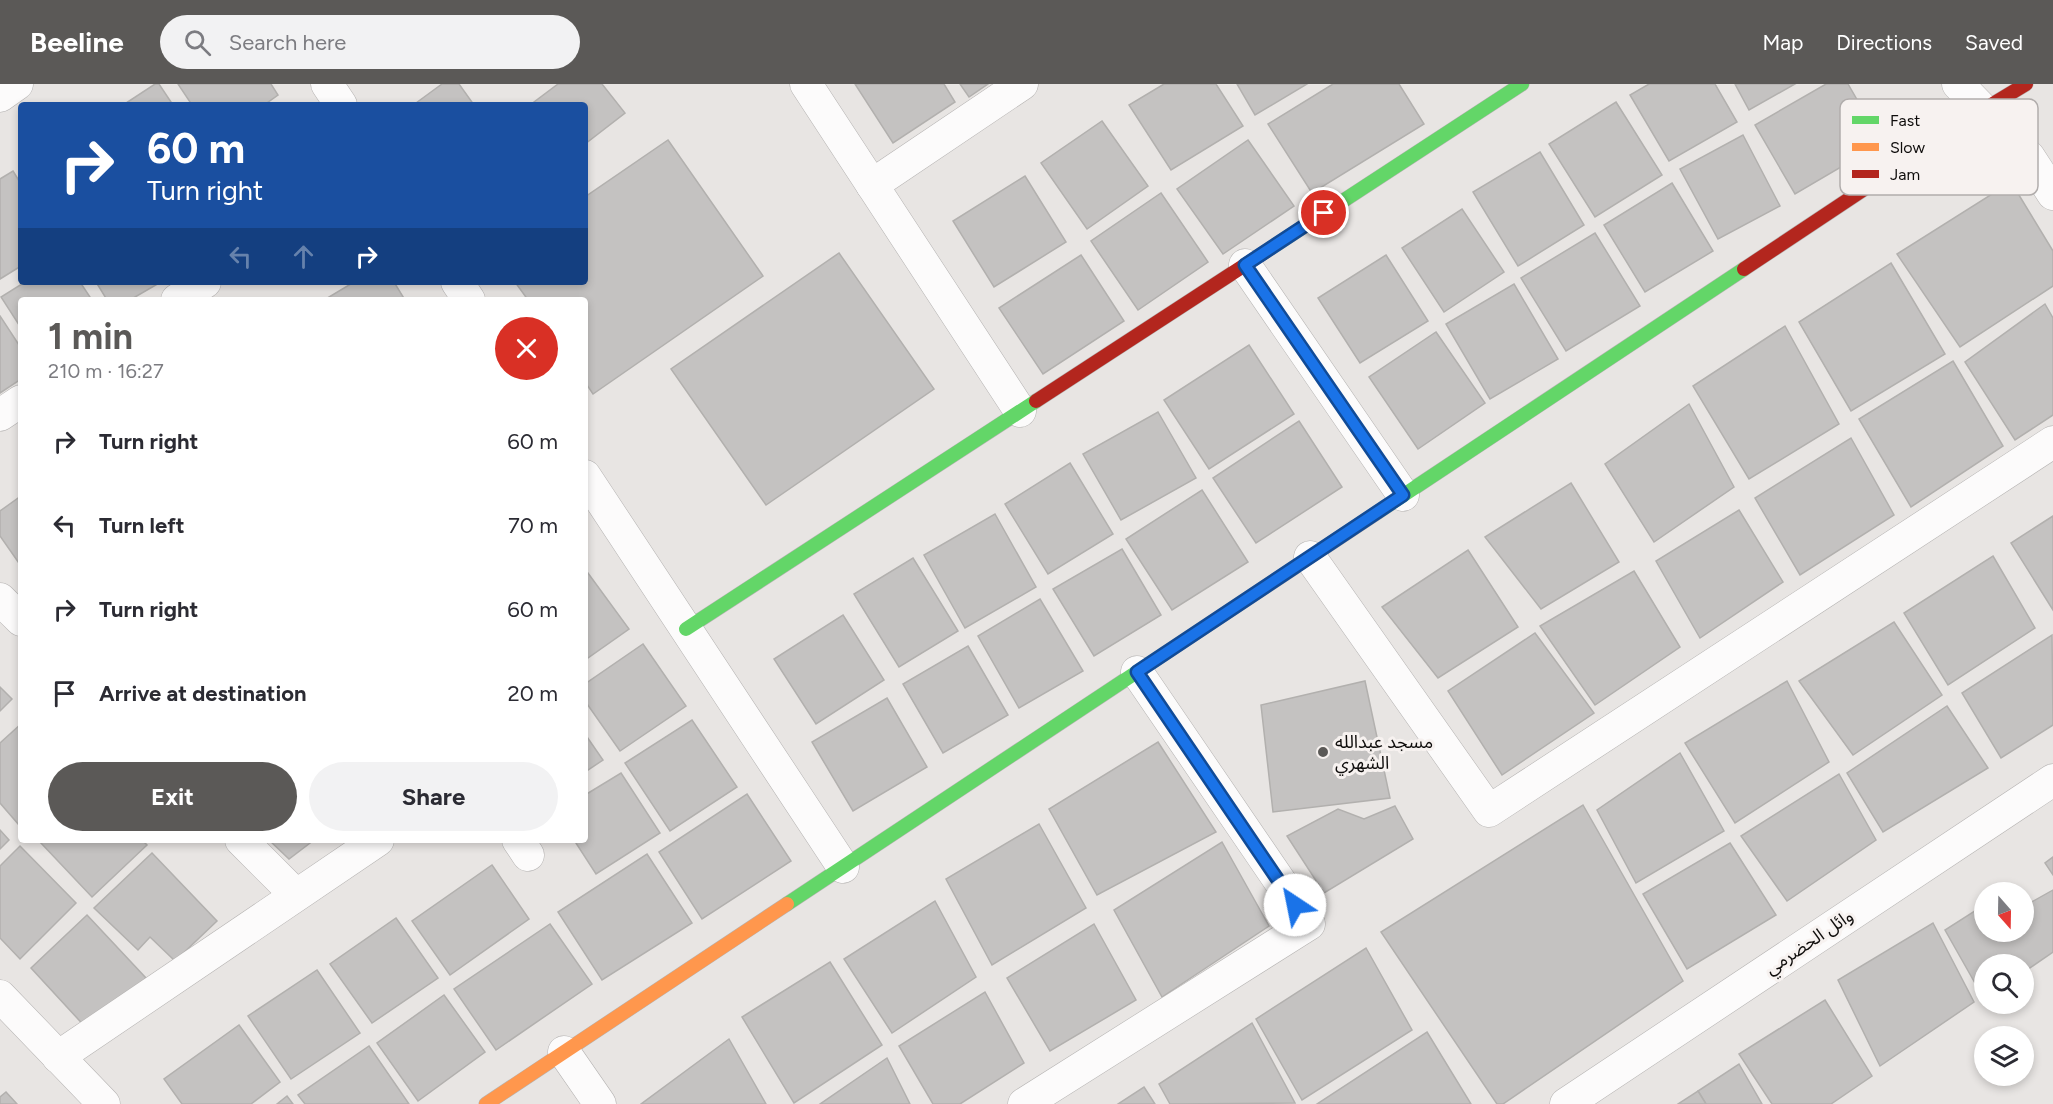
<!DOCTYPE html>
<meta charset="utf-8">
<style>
body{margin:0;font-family:Figtree,"Noto Sans Arabic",sans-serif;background:#f2f2f3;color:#2b2b33;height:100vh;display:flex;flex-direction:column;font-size:22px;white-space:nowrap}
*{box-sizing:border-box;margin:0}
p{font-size:20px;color:#7c7c81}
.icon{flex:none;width:33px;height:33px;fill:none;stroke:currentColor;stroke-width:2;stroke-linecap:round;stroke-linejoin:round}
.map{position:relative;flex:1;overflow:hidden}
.side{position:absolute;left:18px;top:213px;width:570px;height:546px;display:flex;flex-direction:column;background:#fff;border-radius:6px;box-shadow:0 3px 9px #0003}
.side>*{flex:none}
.banner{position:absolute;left:18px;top:18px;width:570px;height:183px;border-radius:6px;box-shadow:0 3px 9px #0003;background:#1a4fa0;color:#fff;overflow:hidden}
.needle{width:39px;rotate:160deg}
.controls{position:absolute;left:1974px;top:798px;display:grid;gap:12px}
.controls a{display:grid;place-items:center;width:60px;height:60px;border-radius:50%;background:#fff;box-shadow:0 3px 9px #0003;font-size:30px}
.pin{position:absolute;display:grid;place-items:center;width:51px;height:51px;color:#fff;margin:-26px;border:3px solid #fff;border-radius:50%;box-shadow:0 2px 6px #0007}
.me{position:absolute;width:66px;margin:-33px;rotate:326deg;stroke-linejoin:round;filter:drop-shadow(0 0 4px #0008)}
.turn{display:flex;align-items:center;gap:21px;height:126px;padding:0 30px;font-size:27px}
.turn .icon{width:78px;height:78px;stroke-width:2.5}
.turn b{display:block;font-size:42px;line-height:51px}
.lanes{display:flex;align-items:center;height:57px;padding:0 30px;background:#0003;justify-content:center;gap:30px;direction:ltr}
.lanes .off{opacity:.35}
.round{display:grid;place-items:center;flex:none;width:63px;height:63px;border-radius:32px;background:#f2f2f3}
.headline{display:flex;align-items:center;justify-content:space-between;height:102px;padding:0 30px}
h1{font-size:36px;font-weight:700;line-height:45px;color:#5b5957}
.cta{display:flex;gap:12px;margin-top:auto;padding:12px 30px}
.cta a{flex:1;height:69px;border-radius:36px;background:#5b5957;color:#fff;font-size:24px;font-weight:700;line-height:69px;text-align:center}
.cta a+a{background:#f2f2f3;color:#2b2b33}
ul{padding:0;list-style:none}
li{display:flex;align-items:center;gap:18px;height:84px;padding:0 30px}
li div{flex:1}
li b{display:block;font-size:22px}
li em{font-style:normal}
header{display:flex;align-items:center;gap:36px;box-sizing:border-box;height:84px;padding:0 30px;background:#5b5957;color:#fff}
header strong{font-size:28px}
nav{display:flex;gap:33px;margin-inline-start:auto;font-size:21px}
.search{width:420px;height:54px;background:#f2f2f3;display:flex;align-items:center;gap:15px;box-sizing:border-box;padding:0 21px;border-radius:33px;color:#7c7c81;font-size:22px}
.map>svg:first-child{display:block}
.building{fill:#c4c2c1;stroke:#b2b0ae;stroke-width:1.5}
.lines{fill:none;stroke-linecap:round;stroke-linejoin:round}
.street-casing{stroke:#b5b3b2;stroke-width:33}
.fast-casing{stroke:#b5b3b2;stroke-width:15}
.slow-casing{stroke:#b5b3b2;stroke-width:15}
.jam-casing{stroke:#b5b3b2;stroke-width:15}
.street{stroke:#fcfbfb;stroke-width:32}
.fast{stroke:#63d668;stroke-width:14}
.slow{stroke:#ff974d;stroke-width:14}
.jam{stroke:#b3261e;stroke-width:14}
.route-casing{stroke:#114b97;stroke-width:15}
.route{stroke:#1a73e8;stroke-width:10}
.poi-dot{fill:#5b5957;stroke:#f7f2f0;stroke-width:2}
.labels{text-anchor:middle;stroke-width:6;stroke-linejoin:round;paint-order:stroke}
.poi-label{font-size:18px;fill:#0f0d0c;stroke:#f7f2f0;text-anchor:start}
.street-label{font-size:18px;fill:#0f0d0c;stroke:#f7f2f0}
.key{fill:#f7f2f0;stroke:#b1adac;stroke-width:1.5}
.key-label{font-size:16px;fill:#0f0d0c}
</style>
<header>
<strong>Beeline</strong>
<div class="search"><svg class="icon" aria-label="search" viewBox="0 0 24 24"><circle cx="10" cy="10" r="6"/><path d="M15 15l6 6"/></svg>Search here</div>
<nav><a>Map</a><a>Directions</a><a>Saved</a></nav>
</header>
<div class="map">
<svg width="2053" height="1020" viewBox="0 0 2053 1020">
<rect width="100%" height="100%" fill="#e8e5e3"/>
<g class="building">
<polygon points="155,0 159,0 173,21 123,21"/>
<polygon points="178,0 271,0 278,11 264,21 192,21"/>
<polygon points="442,0 459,0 474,21 418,21 416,19"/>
<polygon points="558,0 602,0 625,29 585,60 585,21 530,21"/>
<polygon points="855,0 944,0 955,18 893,59"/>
<polygon points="960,0 988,0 969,13"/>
<polygon points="1164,0 1216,0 1243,42 1171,86 1129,21"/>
<polygon points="1237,0 1307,0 1255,31"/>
<polygon points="1333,0 1399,0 1424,40 1312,109 1268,40"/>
<polygon points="1649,0 1715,0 1737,38 1669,77 1630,11"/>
<polygon points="1735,0 1795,0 1749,26"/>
<polygon points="1826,0 1848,0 1882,59 1795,110 1755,41"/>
<polygon points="1616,18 1662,91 1595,133 1549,60"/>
<polygon points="1102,37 1148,102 1087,145 1041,79"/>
<polygon points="1743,51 1780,122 1718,155 1680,85"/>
<polygon points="668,56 763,192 593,310 585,298 585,216 528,216 515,198 585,198 585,113"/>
<polygon points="1248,56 1294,122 1223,170 1177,105"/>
<polygon points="1540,68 1584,141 1518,182 1473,108"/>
<polygon points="13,87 21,100 21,182 0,195 0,95"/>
<polygon points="1025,92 1066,158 994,203 953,137"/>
<polygon points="2011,98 2053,167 2053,202 1960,263 1897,170"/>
<polygon points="1672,99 1713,167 1645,208 1604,141"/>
<polygon points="1161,109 1208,178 1138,226 1091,157"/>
<polygon points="1462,125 1504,188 1444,228 1402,164"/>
<polygon points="1595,149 1640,222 1566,267 1521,194"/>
<polygon points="839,169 934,305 766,421 671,285"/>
<polygon points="1081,171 1124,237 1043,290 999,224"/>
<polygon points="1386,171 1428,237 1360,279 1318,214"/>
<polygon points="1891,179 1945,270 1851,327 1799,238"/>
<polygon points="25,198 80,198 92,216 21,216 21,244 1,213"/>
<polygon points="96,198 161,198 130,216 107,216"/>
<polygon points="354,198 394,198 405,216 324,216"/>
<polygon points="1514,200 1558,275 1490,315 1446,240"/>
<polygon points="2045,220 2053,234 2053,331 2015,356 1965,278"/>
<polygon points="0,232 21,264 21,295 0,309"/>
<polygon points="1785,242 1839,340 1749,395 1693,302"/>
<polygon points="1436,248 1485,319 1418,365 1369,293"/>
<polygon points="1249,261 1294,330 1209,385 1164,316"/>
<polygon points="1953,277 2003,362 1911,423 1859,335"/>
<polygon points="1689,320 1734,403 1654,458 1605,380"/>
<polygon points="1158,328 1196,394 1121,436 1083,370"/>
<polygon points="1299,337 1342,403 1256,459 1213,394"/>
<polygon points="1851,354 1894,431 1800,491 1755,414"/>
<polygon points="1070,379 1113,450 1048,490 1005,420"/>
<polygon points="1571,399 1619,478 1541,525 1485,453"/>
<polygon points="1202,406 1248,478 1172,526 1126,455"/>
<polygon points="21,412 21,482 0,452 0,427"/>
<polygon points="1739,426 1783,498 1700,554 1656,477"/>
<polygon points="995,430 1036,503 965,544 924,471"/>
<polygon points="2053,432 2053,526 2011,459"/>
<polygon points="1122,465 1161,531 1094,572 1053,505"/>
<polygon points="1468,466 1518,543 1438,594 1382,523"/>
<polygon points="1993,472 2035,544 1948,601 1904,529"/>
<polygon points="913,474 958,547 899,583 854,510"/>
<polygon points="585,485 629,545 585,576"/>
<polygon points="1634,487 1680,563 1595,621 1540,542"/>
<polygon points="1040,515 1083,587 1019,624 978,552"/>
<polygon points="843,531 884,596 816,640 774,575"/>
<polygon points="1894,538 1942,611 1853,671 1799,597"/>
<polygon points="1535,549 1594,629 1502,691 1448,607"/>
<polygon points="2052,551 2053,641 2001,674 1962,609"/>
<polygon points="643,560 686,622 620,667 585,617 585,600"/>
<polygon points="968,562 1008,631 943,669 903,600"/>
<polygon points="1365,597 1390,714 1273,728 1261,621"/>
<polygon points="1787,597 1829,678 1735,739 1685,659"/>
<polygon points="0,603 12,615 0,627"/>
<polygon points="887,614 927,683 853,727 812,658"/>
<polygon points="1947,622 1988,684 1883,748 1847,689"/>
<polygon points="692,636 737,703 670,747 625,679"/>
<polygon points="21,640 21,740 19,741 0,719 0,659"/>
<polygon points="585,650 603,676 585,688"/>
<polygon points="1158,658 1216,748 1097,811 1049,725"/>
<polygon points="1680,669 1724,747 1636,799 1597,726"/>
<polygon points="621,689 660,749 596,790 574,756 585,756 585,711"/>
<polygon points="1839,690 1876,756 1787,817 1741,752"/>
<polygon points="747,710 791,777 702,835 659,768"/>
<polygon points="1583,721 1683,897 1503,1020 1497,1020 1381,848"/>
<polygon points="1395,722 1413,755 1324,809 1287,752 1338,725 1364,735"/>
<polygon points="1039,740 1086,824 992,881 946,795"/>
<polygon points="0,746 9,756 0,765"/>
<polygon points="42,756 142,756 147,761 92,813 40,758"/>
<polygon points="269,756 314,756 289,775"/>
<polygon points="1222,758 1269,842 1162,913 1114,826"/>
<polygon points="1730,759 1776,831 1687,885 1643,810"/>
<polygon points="20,762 76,819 20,875 0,854 0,782"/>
<polygon points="152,769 217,837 175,877 150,853 138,866 94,824"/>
<polygon points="647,770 692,839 602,896 558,828"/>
<polygon points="2053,773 2053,791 2045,779"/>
<polygon points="492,781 529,835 450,891 412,837"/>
<polygon points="2053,806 2053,868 2024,888 2024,880 1984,880 1984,915 1945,846 1984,821 1984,848 2024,848 2024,814 2028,820"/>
<polygon points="935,817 976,893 892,949 844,875"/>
<polygon points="87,831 146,894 89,947 31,884"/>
<polygon points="396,834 438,894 372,939 330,880"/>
<polygon points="1933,839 1974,918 1880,982 1838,896"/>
<polygon points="550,840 592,900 496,966 454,905"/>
<polygon points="1094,840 1136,916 1050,967 1007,894"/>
<polygon points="1366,864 1412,946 1302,1016 1256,935"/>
<polygon points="830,878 882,961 794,1019 742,933"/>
<polygon points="317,886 360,949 291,995 248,932"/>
<polygon points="985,908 1024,979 960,1020 933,1020 899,962"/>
<polygon points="444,911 485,968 418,1017 377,959"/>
<polygon points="1825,916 1872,992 1831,1020 1772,1020 1739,970"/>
<polygon points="1252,939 1295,1019 1170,1020 1159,1000"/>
<polygon points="239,941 280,998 251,1020 182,1020 164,995"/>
<polygon points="1427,948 1471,1020 1317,1020"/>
<polygon points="729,955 766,1020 641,1020"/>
<polygon points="369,962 409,1020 305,1020 298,1011"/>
<polygon points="887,974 910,1020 820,1020"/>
<polygon points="1739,980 1762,1020 1706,1020 1698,1007"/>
<polygon points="1144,1003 1155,1020 1118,1020"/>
<polygon points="1698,1007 1706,1020 1678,1020"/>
<polygon points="6,1008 17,1020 0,1020 0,1013"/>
<polygon points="287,1012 293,1020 277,1020"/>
</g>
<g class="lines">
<defs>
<g id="street">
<polyline points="327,0 341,21"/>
<polyline points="806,0 1020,327"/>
<polyline points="1958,0 2029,73 2053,110"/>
<polyline points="0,12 17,0"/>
<polyline points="872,101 1022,0"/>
<polyline points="1245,181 1403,411"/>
<polyline points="457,198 469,216"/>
<polyline points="177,216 205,198"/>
<polyline points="0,331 21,317"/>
<polyline points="585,392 843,783"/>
<polyline points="1310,473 1489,727 2053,358"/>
<polyline points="0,515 21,536"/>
<polyline points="241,756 296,811"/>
<polyline points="518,756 528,771"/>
<polyline points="0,912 104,1020"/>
<polyline points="564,968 600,1020"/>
<polyline points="58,973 378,756"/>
<polyline points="1024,1020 1309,840 1137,588"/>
<polyline points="1566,1020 2053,696"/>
</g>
<g id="fast">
<polyline points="1271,164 1522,0"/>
<polyline points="1378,428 1744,185"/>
<polyline points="686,545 1036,317"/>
<polyline points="787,820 1164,570"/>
</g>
<g id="slow">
<polyline points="1164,570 1378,428"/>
<polyline points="486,1020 787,820"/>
</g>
<g id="jam">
<polyline points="1744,185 1983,26 2026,0"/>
<polyline points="1036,317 1271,164"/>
</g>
</defs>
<use href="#street" class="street-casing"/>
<use href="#fast" class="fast-casing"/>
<use href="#slow" class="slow-casing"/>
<use href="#jam" class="jam-casing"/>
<use href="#street" class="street"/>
<use href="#fast" class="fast"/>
<use href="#slow" class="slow"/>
<use href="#jam" class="jam"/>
</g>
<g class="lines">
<defs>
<polyline id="route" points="1295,821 1137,588 1403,411 1245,181 1324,129"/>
</defs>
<use href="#route" class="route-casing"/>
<use href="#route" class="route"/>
</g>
<circle class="poi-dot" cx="1323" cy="668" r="6"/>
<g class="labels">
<g class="poi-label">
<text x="1335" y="664">مسجد عبدالله<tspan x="1335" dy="21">الشهري</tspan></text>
</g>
<g class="street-label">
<text transform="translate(1809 858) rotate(-34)" y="6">وائل الحضرمي</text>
</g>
</g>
<rect x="1840" y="15" width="198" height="96" rx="9" class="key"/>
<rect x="1852" y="32" width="27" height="8" fill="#63d668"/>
<rect x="1852" y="59" width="27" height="8" fill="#ff974d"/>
<rect x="1852" y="86" width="27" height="8" fill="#b3261e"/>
<g class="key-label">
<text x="1890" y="42">Fast</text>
<text x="1890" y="69">Slow</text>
<text x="1890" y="96">Jam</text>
</g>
</svg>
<div class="controls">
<a><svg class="needle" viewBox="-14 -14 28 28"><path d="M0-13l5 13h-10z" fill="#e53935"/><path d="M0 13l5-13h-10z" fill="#7c7c81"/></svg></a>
<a><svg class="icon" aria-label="search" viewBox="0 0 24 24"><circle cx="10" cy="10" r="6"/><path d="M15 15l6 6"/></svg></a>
<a><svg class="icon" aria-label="layers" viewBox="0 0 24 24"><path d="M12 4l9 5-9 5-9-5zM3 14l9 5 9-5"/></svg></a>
</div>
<div class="pin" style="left:1324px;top:129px;background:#d93025"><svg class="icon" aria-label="arrive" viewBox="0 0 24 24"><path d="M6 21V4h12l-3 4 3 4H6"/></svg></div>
<svg class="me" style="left:1295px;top:821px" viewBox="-20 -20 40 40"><circle r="19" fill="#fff"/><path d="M0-13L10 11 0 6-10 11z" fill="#1a73e8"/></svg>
<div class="banner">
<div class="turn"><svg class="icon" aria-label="right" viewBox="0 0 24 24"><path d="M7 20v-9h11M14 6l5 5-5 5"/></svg><div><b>60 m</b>Turn right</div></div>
<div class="lanes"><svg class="icon off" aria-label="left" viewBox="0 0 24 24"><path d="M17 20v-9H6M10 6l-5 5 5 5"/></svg><svg class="icon off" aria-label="ahead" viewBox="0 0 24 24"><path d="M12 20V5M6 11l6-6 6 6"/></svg><svg class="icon" aria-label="right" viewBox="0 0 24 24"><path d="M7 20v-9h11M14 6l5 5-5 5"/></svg></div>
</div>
<section class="side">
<div class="headline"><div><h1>1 min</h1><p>210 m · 16:27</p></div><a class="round" style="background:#d93025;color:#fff"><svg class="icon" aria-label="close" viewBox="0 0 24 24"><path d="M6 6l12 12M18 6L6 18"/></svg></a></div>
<ul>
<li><svg class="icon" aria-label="right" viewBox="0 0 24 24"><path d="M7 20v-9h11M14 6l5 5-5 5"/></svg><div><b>Turn right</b></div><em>60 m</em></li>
<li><svg class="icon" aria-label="left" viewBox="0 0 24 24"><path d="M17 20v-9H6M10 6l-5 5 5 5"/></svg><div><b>Turn left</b></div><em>70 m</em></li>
<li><svg class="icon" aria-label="right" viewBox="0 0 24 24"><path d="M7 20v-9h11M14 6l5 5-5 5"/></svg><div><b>Turn right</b></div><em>60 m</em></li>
<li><svg class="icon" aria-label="arrive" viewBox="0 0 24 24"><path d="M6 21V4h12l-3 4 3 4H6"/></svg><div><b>Arrive at destination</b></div><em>20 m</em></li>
</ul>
<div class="cta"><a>Exit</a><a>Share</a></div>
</section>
</div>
